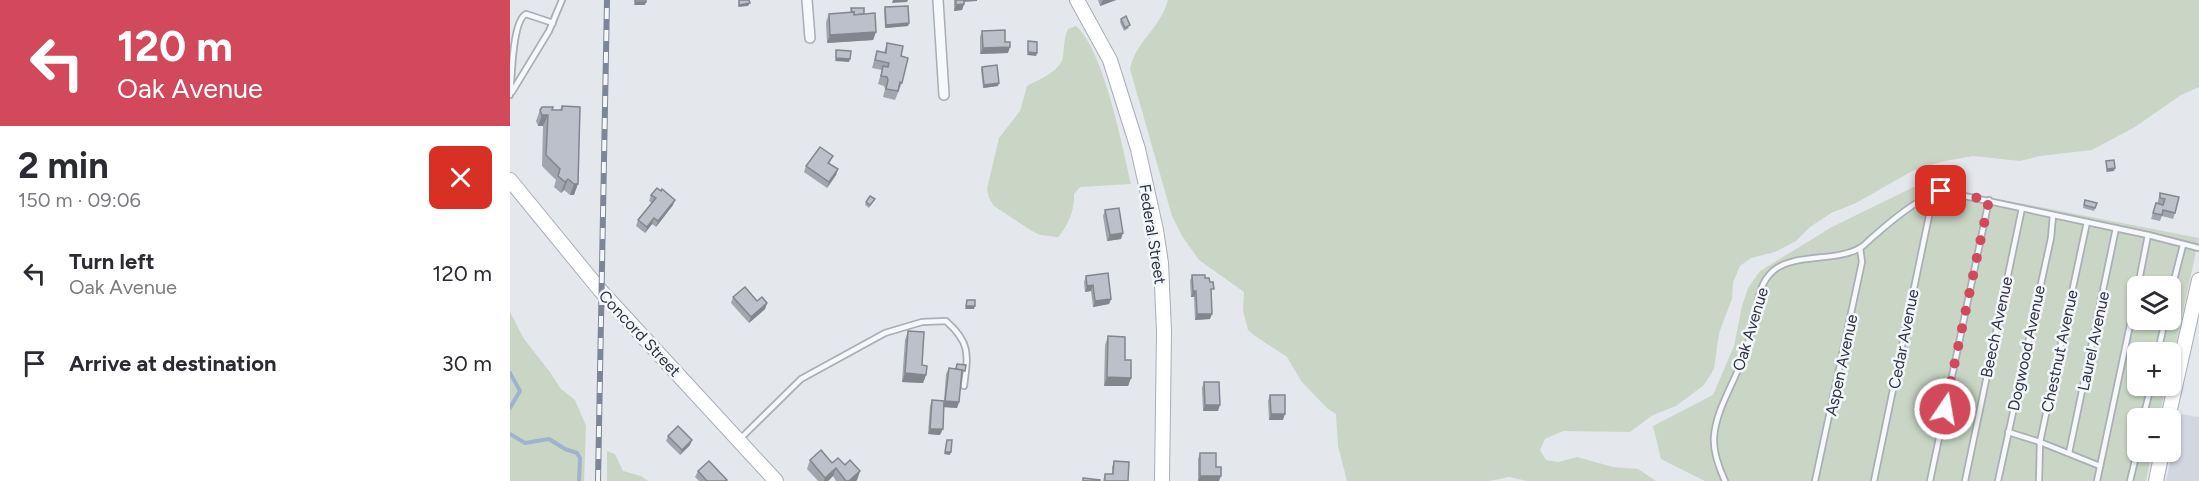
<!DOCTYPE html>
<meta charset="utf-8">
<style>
body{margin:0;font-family:Figtree,sans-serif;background:#f2f2f3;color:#2b2b33;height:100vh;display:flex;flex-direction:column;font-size:22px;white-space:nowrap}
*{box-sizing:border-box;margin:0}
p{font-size:20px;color:#7c7c81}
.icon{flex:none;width:33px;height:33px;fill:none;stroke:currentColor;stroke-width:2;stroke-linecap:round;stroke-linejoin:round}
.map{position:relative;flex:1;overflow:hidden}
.details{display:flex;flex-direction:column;background:#fff;width:510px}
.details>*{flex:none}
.top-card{background:#d1495b;color:#fff;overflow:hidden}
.controls{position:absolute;left:1617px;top:276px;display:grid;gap:12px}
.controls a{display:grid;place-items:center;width:54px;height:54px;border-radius:9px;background:#fff;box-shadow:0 2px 4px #0004;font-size:30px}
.pin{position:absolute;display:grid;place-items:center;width:51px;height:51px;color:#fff;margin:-26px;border-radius:12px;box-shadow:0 3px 9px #0006}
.me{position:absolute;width:66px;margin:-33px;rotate:12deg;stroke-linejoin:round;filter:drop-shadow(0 0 4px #0008)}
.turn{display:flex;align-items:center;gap:21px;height:126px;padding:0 18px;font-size:27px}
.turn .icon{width:78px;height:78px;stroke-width:2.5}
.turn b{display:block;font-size:42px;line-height:51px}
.round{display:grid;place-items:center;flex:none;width:63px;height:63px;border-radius:9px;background:#f2f2f3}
.overview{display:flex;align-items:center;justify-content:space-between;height:102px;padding:0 18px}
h1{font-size:36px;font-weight:700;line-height:45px}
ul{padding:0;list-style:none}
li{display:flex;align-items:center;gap:18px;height:90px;padding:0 18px}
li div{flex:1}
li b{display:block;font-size:22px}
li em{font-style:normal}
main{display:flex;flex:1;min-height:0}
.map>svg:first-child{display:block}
.built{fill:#d2d6de}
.green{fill:#c9d6c5;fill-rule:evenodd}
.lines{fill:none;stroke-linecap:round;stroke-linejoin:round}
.stream{stroke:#9fb4cc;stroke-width:4}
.lane-casing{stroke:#a9aeb7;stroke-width:8}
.street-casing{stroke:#a9aeb7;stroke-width:12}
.secondary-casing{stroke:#a9aeb7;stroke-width:16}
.lane{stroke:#f7f8fa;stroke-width:4.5}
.street{stroke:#f7f8fa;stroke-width:9}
.secondary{stroke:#fff;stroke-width:14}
.rail-casing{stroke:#7d8696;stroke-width:6}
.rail{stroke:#f4f6f9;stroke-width:4;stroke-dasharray:11;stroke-linecap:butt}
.wall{fill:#a1a5ae}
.shaded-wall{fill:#83868d}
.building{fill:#bbc0ca;stroke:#83868d;stroke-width:1.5}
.route{stroke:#d1495b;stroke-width:10;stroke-dasharray:0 18}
.labels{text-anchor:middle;stroke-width:5;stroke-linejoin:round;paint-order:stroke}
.street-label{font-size:16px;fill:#2b3445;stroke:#f4f6f9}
</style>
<main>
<section class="details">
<div class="top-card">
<div class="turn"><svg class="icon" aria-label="left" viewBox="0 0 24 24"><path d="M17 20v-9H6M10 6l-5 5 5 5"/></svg><div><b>120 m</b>Oak Avenue</div></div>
</div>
<div class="overview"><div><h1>2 min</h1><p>150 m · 09:06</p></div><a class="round" style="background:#d93025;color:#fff"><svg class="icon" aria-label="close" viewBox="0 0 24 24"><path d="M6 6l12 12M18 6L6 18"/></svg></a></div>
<ul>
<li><svg class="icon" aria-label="left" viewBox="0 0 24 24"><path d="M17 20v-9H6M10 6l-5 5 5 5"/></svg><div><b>Turn left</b><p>Oak Avenue</p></div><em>120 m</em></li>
<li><svg class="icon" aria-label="arrive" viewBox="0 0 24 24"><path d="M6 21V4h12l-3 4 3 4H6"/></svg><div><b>Arrive at destination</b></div><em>30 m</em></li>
</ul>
</section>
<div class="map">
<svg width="1689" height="481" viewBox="0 0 1689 481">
<rect width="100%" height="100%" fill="#e4e7ec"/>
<polygon class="built" points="1671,414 1689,417 1689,481 1656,481"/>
<g class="green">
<path d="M658,0h1031v87l-18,8 -46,32 -43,23 -52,6 -20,5 -47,-5 -28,5 -31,9 -58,33 -25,10 -21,14 -14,14 -21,11 -24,6 -11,8 -7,16 -1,17 -13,34 -5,36 -10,16 -28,21 -23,9 -23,17 -67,-1 -18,8 -5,11 6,10 12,2 19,-5 36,10 25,2 18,12h-129l-18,-4 -20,4h-142l-9,-35 -2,-32 -8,-5 -27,-28 -14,-24 -32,-21 -7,-6 -5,-19 1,-19 -45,-32 -17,-24 -10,-20 -42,-147c5,-26 31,-42 38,-69z"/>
<path d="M566,26c28,25 46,119 55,158l-51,3 -6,7c1,15 -6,32 -16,43l-18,-2 -8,-4 -38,-25 -5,-8 -2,-9 12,-51 21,-27 7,-25c11,-6 34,-15 36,-29 1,-10 1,-19 5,-28z"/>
<path d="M1408,185l112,20 169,33 -28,129 -1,-15h-32v34h28l-7,32h-21v34h14l-6,29h-441l-44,-22 -8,-33 60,-31 21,-49 8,-40 6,-18 12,-17 72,-44zM1628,286h32v34h-32z"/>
<polygon points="0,312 14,339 40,372 50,388 65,400 76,426 74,481 0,481"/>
<polygon points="97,451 105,454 113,471 131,476 138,481 97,481"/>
</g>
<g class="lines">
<g class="stream">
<polyline points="0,373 10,391 0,408"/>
<polyline points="0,434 15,443 39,439 55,449 67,453 70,458 69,481"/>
</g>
<defs>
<g id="lane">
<polyline points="2,92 39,31 52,0"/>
<path d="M0,95c2,-17 2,-74 16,-81l27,9"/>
<polyline points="1628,286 1638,235"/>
<polyline points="1660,296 1673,245"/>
<polyline points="1648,352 1655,320"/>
<polyline points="1633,418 1641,386"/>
<polyline points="1498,432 1530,442 1590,466"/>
<path d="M229,440l62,-61 84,-46 37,-11 24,-1c25,22 22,34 18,65"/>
<polyline points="1559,453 1606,228"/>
<path d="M1215,481c-6,-13 -12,-30 -11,-44 2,-27 19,-52 28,-77 4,-11 8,-23 11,-34 5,-19 4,-41 20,-55 20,-18 63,-9 87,-23 5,-3 9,-8 14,-12 17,-15 45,-39 67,-45l207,44 51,13"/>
<polyline points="1305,481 1352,262 1350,248"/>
<polyline points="1364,481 1420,211 1419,197"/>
<polyline points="1420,481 1479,200"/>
<polyline points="1455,481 1512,208"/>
<polyline points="1488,481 1541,238 1543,215"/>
<polyline points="1529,481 1530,442 1577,222"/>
<polyline points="1587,481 1628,287"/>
<polyline points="1620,481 1628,448"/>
</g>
<g id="street">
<polyline points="297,0 300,38"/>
<polyline points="428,0 434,95"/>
</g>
<g id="secondary">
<polyline points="567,0 600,60 628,149 646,230 651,263 654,331 652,481"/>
<polyline points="0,180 90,290 266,481"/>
<polyline points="1658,418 1689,280"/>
<polyline points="1646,481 1652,452"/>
</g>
</defs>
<use href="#lane" class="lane-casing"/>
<use href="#street" class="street-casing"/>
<use href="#secondary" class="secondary-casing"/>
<use href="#lane" class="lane"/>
<use href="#street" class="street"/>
<use href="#secondary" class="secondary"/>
<defs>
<polyline id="rail" points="88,481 97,0"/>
</defs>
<use href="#rail" class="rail-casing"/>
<use href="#rail" class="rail"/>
</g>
<g class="wall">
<polygon points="444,0 467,0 467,1 454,1 454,4 452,10 444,11"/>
<polygon points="588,0 606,0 590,6"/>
<polygon points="375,7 399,23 398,26 375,28 374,10"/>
<polygon points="341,8 354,14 366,32 363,40 317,43 316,22 319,14 340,12"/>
<polygon points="611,19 619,28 614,31 610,22"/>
<polygon points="472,31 495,42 498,53 470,54 470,37"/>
<polygon points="377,43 391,56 392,83 385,100 373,97 375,89 374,86 368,84 372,70 362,68 367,51 374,53"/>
<polygon points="472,67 488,86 473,88 471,70"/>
<polygon points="52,106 70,107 64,195 60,195 54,190 51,193 44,187 46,180 32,166 33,126 28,126 26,121 30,110 50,110"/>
<polygon points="323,156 319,164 328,169 326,175 317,188 294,172 296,166"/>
<polygon points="1650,193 1665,213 1663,219 1652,216 1650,221 1641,219 1644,209 1646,203 1647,204"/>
<polygon points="141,195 163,205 146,227 142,224 135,233 126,226 128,220 142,203 139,201"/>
<polygon points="365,199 359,208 355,205 356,202"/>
<polygon points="1575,200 1587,203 1584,211 1573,208"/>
<polygon points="595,210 611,239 597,241 593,216"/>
<polygon points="682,275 695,278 701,294 700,319 685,320 684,297 681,297 680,281"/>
<polygon points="576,276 601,299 599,304 583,307 581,291 575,292 574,282"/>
<polygon points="223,297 247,301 257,303 255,309 239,323 221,303"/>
<polygon points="398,331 416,375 413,383 392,382 395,340"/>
<polygon points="598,336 615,360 621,378 618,386 594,386 595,345"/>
<polygon points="447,364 454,374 451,373 449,402 447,408 434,407 430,435 418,434 420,406 422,400 434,401 436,374 439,368 445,369"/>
<polygon points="694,382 708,411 693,411 692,388"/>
<polygon points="760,395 773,420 759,420 758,401"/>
<polygon points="158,436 180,445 170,455 156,441"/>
<polygon points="690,453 706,467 709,481 688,481 688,459"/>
<polygon points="300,460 322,463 335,465 350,471 347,480 346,481 326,481 323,476 318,481 308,481 297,469"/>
<polygon points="604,461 618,481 593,481 595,474 602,474 602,467"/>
<polygon points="188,471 216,481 189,481 185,477"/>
</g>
<g class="shaded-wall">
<polygon points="383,0 398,0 397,2 382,3"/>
<polygon points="452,0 467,0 467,1 452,2"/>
<polygon points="593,0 606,0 590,6"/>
<polygon points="125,2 136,2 135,5 124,5"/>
<polygon points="240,3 238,6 228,7 229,5"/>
<polygon points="454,4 452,10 444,11 446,5"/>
<polygon points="399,23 398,26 375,28 376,25"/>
<polygon points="366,32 363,40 317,43 320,35"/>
<polygon points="500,47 498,53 470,54 473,48"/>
<polygon points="518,52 527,53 526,56 517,55"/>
<polygon points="326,58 340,59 339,62 325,61"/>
<polygon points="489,83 488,86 473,88 474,85"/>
<polygon points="32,115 38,115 33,126 28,126"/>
<polygon points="1605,168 1604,171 1596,172 1597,169"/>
<polygon points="328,169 326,175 317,188 319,182"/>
<polygon points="58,179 54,190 51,193 55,182"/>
<polygon points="64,184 68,184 64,195 60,195"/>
<polygon points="165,200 163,205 146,227 148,221"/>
<polygon points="144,218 142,224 135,233 137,227"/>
<polygon points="613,233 611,239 597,241 600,235"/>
<polygon points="583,285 581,291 575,292 577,286"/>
<polygon points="683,291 686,291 684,297 681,297"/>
<polygon points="601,299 599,304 583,307 585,301"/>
<polygon points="257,303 255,309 239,323 241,317"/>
<polygon points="456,306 465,306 464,309 455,309"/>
<polygon points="687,314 702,314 700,319 685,320"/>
<polygon points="395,373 416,375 413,383 392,382"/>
<polygon points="597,377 621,378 618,386 594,386"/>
<polygon points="435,401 449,402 447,408 433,407"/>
<polygon points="695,405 710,405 708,411 693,411"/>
<polygon points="761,414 775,414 773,420 759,420"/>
<polygon points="420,429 433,429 430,435 418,434"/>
<polygon points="182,440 180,445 170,455 172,450"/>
<polygon points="435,452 441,452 440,455 434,454"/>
<polygon points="326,468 323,476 318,481 314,481 315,478"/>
<polygon points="350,471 347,480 346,481 339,481"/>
<polygon points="690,476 711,476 709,481 688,481"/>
</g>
<g class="building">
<rect x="125" y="0" width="11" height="2"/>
<polygon points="229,0 239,0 240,3 229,5"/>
<polygon points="446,0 454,0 454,4 446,5"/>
<polygon points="398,6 399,23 376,25 375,7"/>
<polygon points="341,8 354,8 354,14 344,15 344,12 342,12"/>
<polygon points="344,12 344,15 365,13 366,32 320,35 319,14"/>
<polygon points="616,16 620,25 615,28 611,19"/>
<polygon points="495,30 495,42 500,42 500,47 473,48 472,31"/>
<polygon points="518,41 527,42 527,53 518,52"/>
<polygon points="377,43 393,46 391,56 398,58 392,83 390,82 388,91 376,89 378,80 377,77 371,76 373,66 378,67 379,63 365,60 367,51 376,53"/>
<polygon points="326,50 341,51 340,59 326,58"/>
<polygon points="487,65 489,83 474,85 472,67"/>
<polygon points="52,106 70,107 68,184 64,184 58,179 55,182 48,176 50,169 36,155 38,115 32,115 30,110 32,107 43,107 42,110 52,110"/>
<polygon points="310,147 323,156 318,163 328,169 319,182 296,166"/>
<polygon points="1604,160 1605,168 1597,169 1596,161"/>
<polygon points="147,188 151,191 152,189 165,200 148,221 144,218 137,227 128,220 146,198 141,195"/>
<polygon points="1650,193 1669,197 1665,213 1653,210 1652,215 1643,213 1646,203 1653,205 1655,199 1650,198"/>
<polygon points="360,196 365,199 360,205 356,202"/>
<polygon points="1575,200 1587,203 1585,208 1574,205"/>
<polygon points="609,208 613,233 600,235 595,210"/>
<polygon points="598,273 601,299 585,301 583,285 577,286 576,276"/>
<polygon points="682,275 695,275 695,278 699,278 700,282 703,282 704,289 701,289 702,314 687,314 686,291 683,291"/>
<polygon points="235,287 247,301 252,297 257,303 241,317 223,297"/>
<polygon points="457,300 465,300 465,306 456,306"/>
<polygon points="398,331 414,332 412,365 417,366 416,375 395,373"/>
<polygon points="598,336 615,337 615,360 621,360 621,378 597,377"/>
<polygon points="447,364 456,365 455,371 446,369"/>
<polygon points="439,368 452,370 449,402 435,401"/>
<polygon points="694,382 709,382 710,405 695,405"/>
<polygon points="760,395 775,395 775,414 761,414"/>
<polygon points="422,400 434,401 433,429 420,429"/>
<polygon points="168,426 182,440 172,450 158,436"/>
<polygon points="437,440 442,440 441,452 435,452"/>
<polygon points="311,450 322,463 328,458 335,465 340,460 350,471 339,481 336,481 326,468 315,478 300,460"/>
<polygon points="690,453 706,453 706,467 711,467 711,476 690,476"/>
<polygon points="199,461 217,480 216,481 197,481 188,471"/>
<polygon points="604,461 619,462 618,481 595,481 595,474 603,474"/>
<polygon points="573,478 590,480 590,481 573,481"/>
</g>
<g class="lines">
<polyline class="route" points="1431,191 1479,200 1435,409"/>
</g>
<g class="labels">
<g class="street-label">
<text transform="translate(643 234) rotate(81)" y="6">Federal Street</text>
<text transform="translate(1486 327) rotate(-78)" y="6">Beech Avenue</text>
<text transform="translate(1240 329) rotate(-73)" y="6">Oak Avenue</text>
<text transform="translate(130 333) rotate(47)" y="6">Concord Street</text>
<text transform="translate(1393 339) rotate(-79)" y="6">Cedar Avenue</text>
<text transform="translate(1583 341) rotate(-78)" y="6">Laurel Avenue</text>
<text transform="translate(1516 348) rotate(-78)" y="6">Dogwood Avenue</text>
<text transform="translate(1549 351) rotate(-78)" y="6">Chestnut Avenue</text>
<text transform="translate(1331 365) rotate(-78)" y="6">Aspen Avenue</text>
</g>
</g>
</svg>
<div class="controls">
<a><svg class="icon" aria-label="layers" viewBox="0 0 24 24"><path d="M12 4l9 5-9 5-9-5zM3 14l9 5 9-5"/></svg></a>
<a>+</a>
<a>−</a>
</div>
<div class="pin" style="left:1431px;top:191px;background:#d93025"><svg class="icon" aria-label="arrive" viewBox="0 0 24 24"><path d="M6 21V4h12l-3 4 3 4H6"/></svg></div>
<svg class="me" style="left:1435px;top:409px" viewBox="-20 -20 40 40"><circle r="17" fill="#d1495b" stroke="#fff" stroke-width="3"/><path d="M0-11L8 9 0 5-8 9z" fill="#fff"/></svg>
</div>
</main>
